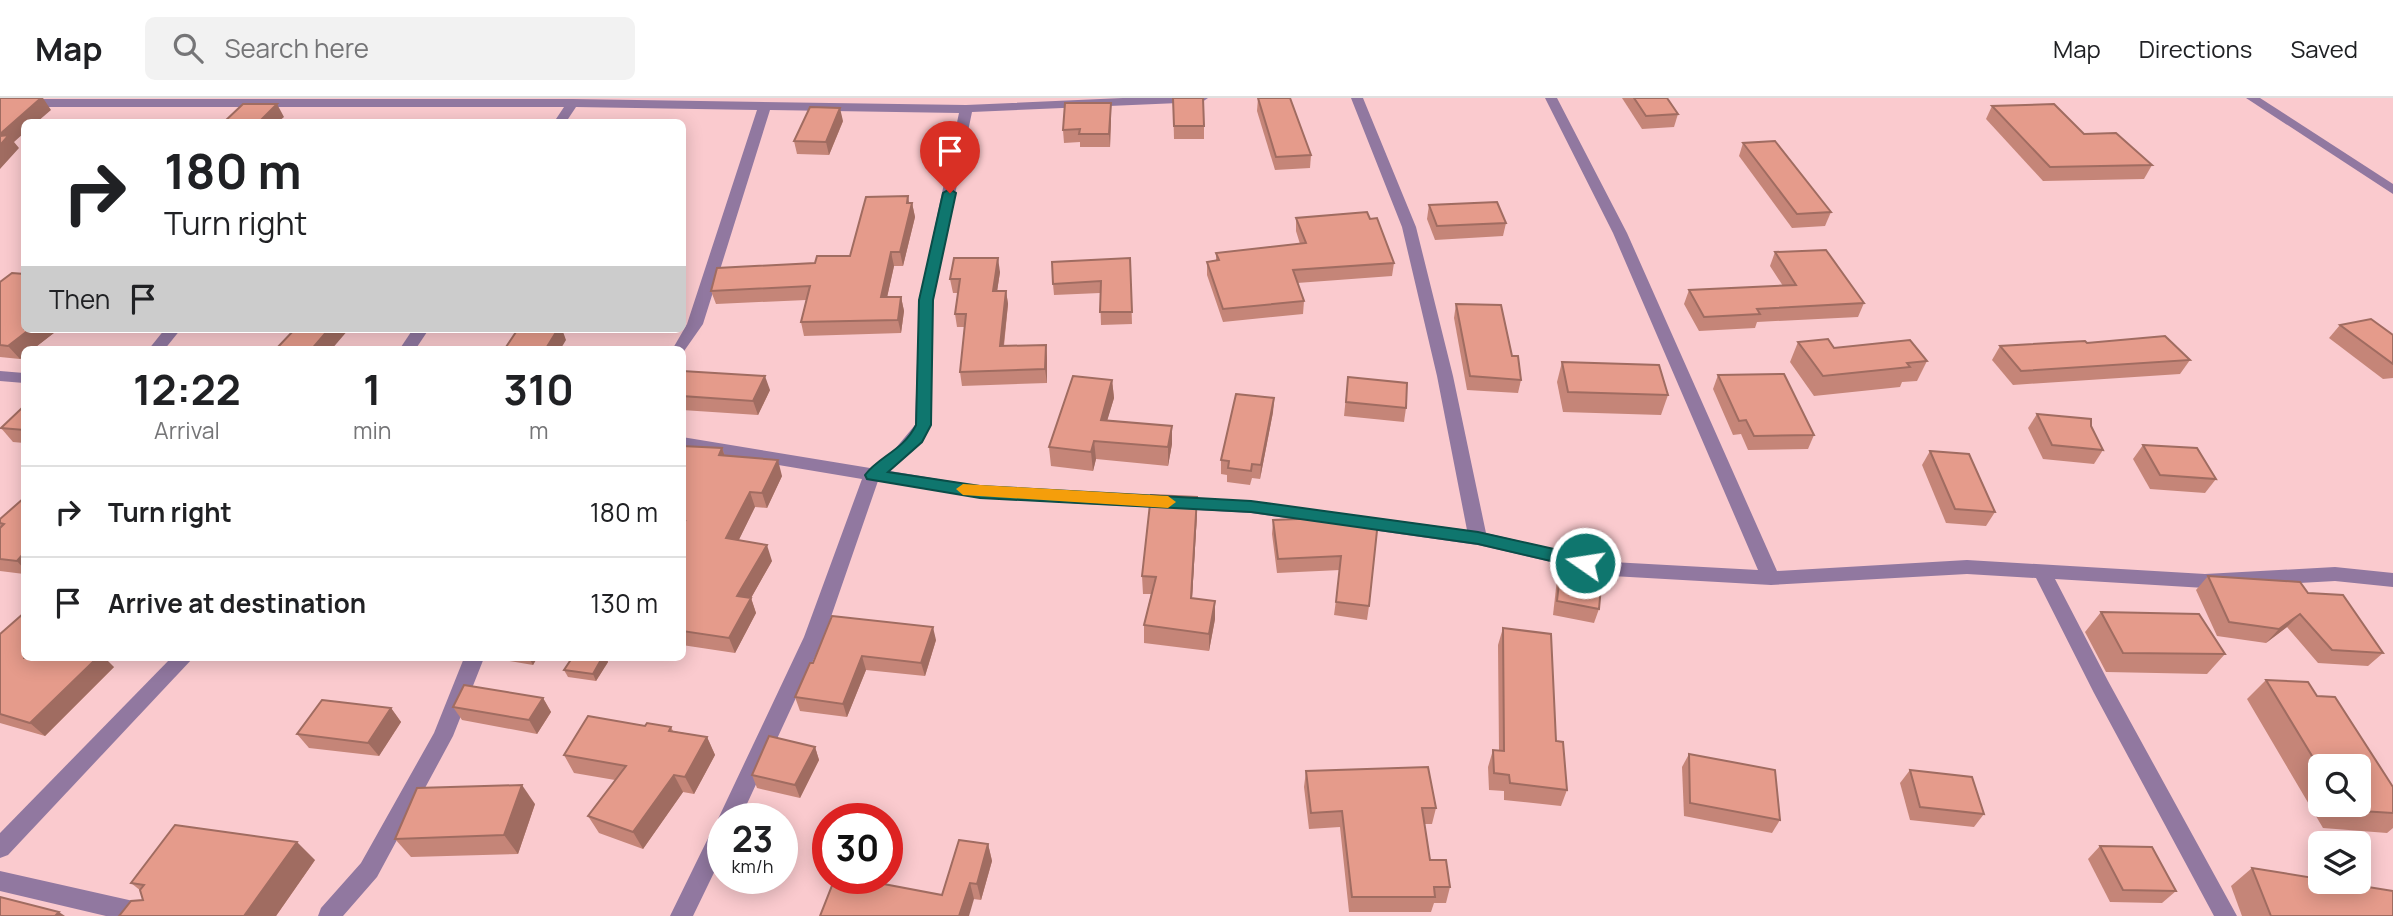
<!DOCTYPE html>
<style>
body{margin:0;font-family:Manrope,sans-serif;background:#f2f2f2;color:#202124;height:100vh;display:flex;flex-direction:column;font-size:26px;white-space:nowrap}
*{box-sizing:border-box;margin:0}
p{font-size:23px;color:#757577}
.icon{flex:none;width:38px;height:38px;fill:none;stroke:currentColor;stroke-width:2;stroke-linecap:round;stroke-linejoin:round}
.map{position:relative;flex:1;overflow:hidden}
.panel{position:absolute;left:21px;top:248px;width:665px;height:315px;display:flex;flex-direction:column;background:#fff;border-radius:10px;box-shadow:0 4px 18px #0003}
.panel>*{flex:none}
.guide{position:absolute;left:21px;top:21px;width:665px;height:214px;border-radius:10px;box-shadow:0 4px 18px #0003;background:#fff;color:#202124;overflow:hidden}
.controls{position:absolute;left:2308px;top:656px;display:grid;gap:14px}
.controls a{display:grid;place-items:center;width:63px;height:63px;border-radius:10px;background:#fff;box-shadow:0 4px 18px #0003;font-size:35px}
.speed{position:absolute;left:707px;top:705px;display:flex;gap:14px;font-size:35px;font-weight:700;text-align:center}
.speed>*{display:grid;place-content:center;width:91px;height:91px;border-radius:50%;background:#fff;box-shadow:0 4px 18px #0003;line-height:1}
.speed small{font-size:18px;font-weight:400}
.speed .limit{border:10px solid #d22;background:#fff;color:#111}
.pin{position:absolute;display:grid;place-items:center;width:60px;height:60px;color:#fff;margin:-72px -30px;border-radius:50% 50% 50% 0;rotate:-45deg;box-shadow:0 0 7px #0007}
.pin .icon{rotate:45deg}
.me{position:absolute;width:77px;margin:-38px;rotate:283deg;stroke-linejoin:round;filter:drop-shadow(0 0 5px #0008)}
.turn{display:flex;align-items:center;gap:24px;height:147px;padding:0 28px;font-size:32px}
.turn .icon{width:91px;height:91px;stroke-width:2.5}
.turn b{display:block;font-size:49px;line-height:60px}
.then{display:flex;align-items:center;height:66px;padding:0 28px;background:#0003;gap:14px;font-size:26px}
.eta{display:flex;justify-content:space-evenly;align-items:center;height:119px;text-align:center}
.eta b{font-size:42px;font-weight:700;line-height:49px}
ul{padding:0;list-style:none}
li{display:flex;align-items:center;gap:21px;height:91px;padding:0 28px;border-top:2px solid #e0e0e0}
li div{flex:1}
li b{display:block;font-size:26px}
li em{font-style:normal}
header{display:flex;align-items:center;gap:42px;box-sizing:border-box;height:98px;padding:0 35px;background:#fff;border-bottom:2px solid #e0e0e0}
header strong{font-size:33px}
nav{display:flex;gap:38px;margin-inline-start:auto;font-size:24px}
.search{width:490px;height:63px;background:#f2f2f2;display:flex;align-items:center;gap:18px;box-sizing:border-box;padding:0 24px;border-radius:10px;color:#757577;font-size:26px}
.map>svg:first-child{display:block}
.lines{fill:none;stroke-linecap:round;stroke-linejoin:round}
.minor{fill:#9178a0;fill-rule:evenodd}
.wall{fill:#c58578;fill-rule:evenodd}
.shaded-wall{fill:#a06c61}
.building{fill:#e59b8b;stroke:#a06c61;stroke-width:2}
.route{fill:#0f766e;stroke:#0a4d48;stroke-width:2}
.slow{fill:#f59e0b}
</style>
<header>
<strong>Map</strong>
<div class="search"><svg class="icon" aria-label="search" viewBox="0 0 24 24"><circle cx="10" cy="10" r="6"/><path d="M15 15l6 6"/></svg>Search here</div>
<nav><a>Map</a><a>Directions</a><a>Saved</a></nav>
</header>
<div class="map">
<svg width="2393" height="818" viewBox="0 0 2393 818">
<rect width="100%" height="100%" fill="#facace"/>
<g class="lines">
<g class="minor">
<polygon points="1123,0 1208,0 1202,4 972,14 933,203 931,327 913,353 890,373 980,388 1251,403 1467,432 1437,278 1402,129 1351,0 1363,0 1416,129 1453,278 1486,435 1612,464 1758,472 1613,135 1545,0 1557,0 1627,135 1777,473 1967,462 2205,476 2335,469 2393,475 2393,489 2335,483 2205,490 2055,481 2108,583 2237,818 2214,818 2094,595 2036,480 1967,476 1771,487 1612,478 1478,447 1251,415 980,400 878,383 824,539 740,721 723,721 723,756 693,818 670,818 715,726 720,725 718,721 804,539 862,381 682,351 682,339 870,370 895,351 915,327 919,203 959,15 770,12 703,226 682,256 682,252 672,252 687,226 757,12 576,9 566,24 554,24 564,9 0,9 0,1 573,1 966,7"/>
<polygon points="2246,0 2260,0 2393,86 2393,96"/>
<polygon points="165,231 181,231 164,252 148,252"/>
<polygon points="413,231 429,231 415,252 399,252"/>
<polygon points="0,273 24,275 24,285 0,283"/>
<polygon points="171,560 193,560 8,757 0,760 0,735"/>
<polygon points="464,560 484,560 453,638 377,779 343,818 318,818 321,810 361,765 434,635"/>
<polygon points="0,773 151,807 159,810 162,818 106,818 0,793"/>
</g>
</g>
<g class="wall">
<polygon points="1173,0 1204,28 1204,41 1174,41"/>
<polygon points="1258,0 1311,57 1310,70 1275,72 1257,13"/>
<polygon points="1622,0 1667,0 1678,16 1674,29 1642,31"/>
<polygon points="1992,8 2084,36 2152,67 2144,81 2043,83 1986,21"/>
<polygon points="1111,18 1110,49 1080,49 1080,44 1064,45 1063,32"/>
<polygon points="843,23 829,57 797,56 794,43"/>
<polygon points="1743,45 1831,114 1825,128 1792,130 1739,58"/>
<polygon points="909,105 912,105 915,119 903,168 894,168 887,199 901,199 904,213 901,235 804,238 801,224 806,202 716,206 711,193 815,165 850,158"/>
<polygon points="1429,107 1506,125 1503,138 1435,142 1427,121"/>
<polygon points="1296,120 1370,121 1394,165 1392,178 1297,185 1304,203 1303,216 1223,224 1207,177 1207,164 1216,162 1216,155 1300,146 1296,133"/>
<polygon points="1775,154 1864,205 1858,219 1757,224 1755,230 1699,233 1684,206 1689,192 1783,188 1770,168"/>
<polygon points="1130,160 1132,226 1101,227 1100,195 1054,197 1053,186"/>
<polygon points="1000,174 997,193 1006,193 1008,206 1004,248 1046,247 1047,260 1047,285 962,288 960,274 965,229 957,229 955,216 958,195 953,195 950,181"/>
<polygon points="0,184 24,231 59,231 20,261 0,259"/>
<polygon points="1456,206 1512,258 1521,282 1518,295 1467,292 1454,220"/>
<polygon points="2340,227 2393,237 2393,280 2383,281 2329,240"/>
<polygon points="588,231 620,231 618,234"/>
<polygon points="1798,244 1834,250 1927,263 1917,283 1902,284 1900,289 1814,298 1790,264"/>
<polygon points="2087,245 2190,262 2180,276 2013,287 1992,262 2000,248"/>
<polygon points="1562,264 1668,297 1661,317 1563,314 1557,284"/>
<polygon points="682,273 770,292 758,317 682,312"/>
<polygon points="1718,277 1814,337 1808,351 1748,352 1741,336 1733,337 1713,291"/>
<polygon points="1348,279 1406,310 1404,324 1344,318"/>
<polygon points="1112,282 1114,300 1107,322 1172,328 1172,346 1168,368 1096,361 1093,373 1051,368 1049,349"/>
<polygon points="1274,300 1273,314 1260,381 1252,380 1250,387 1227,384 1227,377 1221,376 1221,362"/>
<polygon points="24,308 24,345 13,344 1,330"/>
<polygon points="2037,316 2091,328 2103,352 2094,366 2043,361 2028,330"/>
<polygon points="2143,347 2216,381 2205,395 2150,391 2133,361"/>
<polygon points="682,348 722,350 725,358 782,378 767,410 755,409 738,443 772,463 751,500 756,515 735,555 682,547"/>
<polygon points="1930,353 1995,414 1986,428 1946,425 1922,367"/>
<polygon points="24,400 24,476 0,473 0,421"/>
<polygon points="1197,416 1192,500 1215,503 1215,521 1209,553 1144,545 1144,527 1151,496 1143,496 1142,478"/>
<polygon points="1347,419 1369,508 1367,522 1334,517 1340,472 1277,475 1272,436 1273,422"/>
<polygon points="1562,458 1599,511 1594,525 1553,517 1558,472"/>
<polygon points="2208,478 2308,495 2383,555 2368,568 2318,565 2287,529 2266,545 2217,538 2196,492"/>
<polygon points="2101,514 2225,556 2207,576 2106,574 2085,534"/>
<polygon points="1503,530 1556,643 1567,692 1561,708 1504,702 1504,693 1489,692 1488,669 1493,652 1499,653 1498,547"/>
<polygon points="0,536 24,560 114,569 45,638 0,625"/>
<polygon points="936,542 925,578 866,572 847,619 800,613 795,599 813,565"/>
<polygon points="492,560 537,560 533,567"/>
<polygon points="572,560 606,560 608,564 596,583 568,579 564,572"/>
<path d="M2266,582l51,16 76,91v41l-6,5 -64,-5 -76,-129zM2320,668l39,39h-39z"/>
<polygon points="543,600 551,614 537,636 462,622 453,609"/>
<polygon points="391,610 401,624 379,658 309,650 297,636"/>
<polygon points="645,628 671,629 673,633 707,639 715,657 694,696 683,694 643,751 599,735 588,718 615,682 574,675 564,657"/>
<polygon points="815,649 819,662 800,700 757,690 752,677"/>
<polygon points="1689,656 1780,722 1772,735 1684,718 1682,669"/>
<polygon points="1910,672 1984,716 1974,729 1910,722 1900,685"/>
<polygon points="1306,673 1436,710 1432,726 1424,726 1430,762 1450,789 1446,805 1434,805 1431,814 1349,814 1340,729 1309,731 1304,689"/>
<polygon points="535,706 518,756 411,759 395,741"/>
<polygon points="988,746 992,763 981,802 942,797"/>
<polygon points="2100,748 2176,793 2162,805 2110,804 2088,761"/>
<polygon points="315,762 276,818 119,818 143,802 141,793 131,785"/>
<polygon points="2252,770 2393,818 2242,818 2231,788"/>
</g>
<g class="shaded-wall">
<polygon points="41,0 43,0 51,12 37,24 24,24 24,35 14,44 19,50 0,71 0,36"/>
<polygon points="1111,5 1111,18 1110,49 1109,36"/>
<polygon points="277,6 284,19 278,24 259,24"/>
<polygon points="840,10 843,23 829,57 826,44"/>
<polygon points="908,98 910,111 912,105 915,119 903,168 900,154"/>
<polygon points="891,154 894,168 884,213 881,199"/>
<polygon points="998,160 1000,174 995,207 993,193"/>
<polygon points="1006,193 1008,206 1002,262 1000,248"/>
<polygon points="901,199 904,213 901,235 898,222"/>
<polygon points="30,231 59,231 32,252 24,252 24,258 20,261 8,248"/>
<polygon points="329,231 349,231 331,252 311,252"/>
<polygon points="558,231 562,231 566,242 560,252 545,252"/>
<polygon points="1046,247 1047,260 1047,285 1045,271"/>
<polygon points="765,278 770,292 758,317 753,303"/>
<polygon points="1112,282 1114,300 1102,340 1101,322"/>
<polygon points="1274,300 1273,314 1260,381 1261,367"/>
<polygon points="1172,328 1172,346 1168,368 1168,349"/>
<polygon points="1094,343 1096,361 1093,373 1091,354"/>
<polygon points="722,350 727,365 719,357"/>
<polygon points="778,362 782,378 767,410 762,395"/>
<polygon points="750,394 755,409 732,456 726,440"/>
<polygon points="1197,399 1197,416 1191,517 1191,500"/>
<polygon points="767,447 772,463 751,500 756,515 735,555 729,540 737,498"/>
<polygon points="24,455 24,471 17,463"/>
<polygon points="1215,503 1215,521 1209,553 1209,536"/>
<polygon points="2300,516 2287,529 2266,545 2279,531"/>
<polygon points="933,529 936,542 925,578 921,565"/>
<polygon points="862,558 866,572 847,619 843,606"/>
<polygon points="97,560 105,560 114,569 45,638 30,625"/>
<polygon points="529,560 537,560 533,567"/>
<polygon points="602,560 606,560 608,564 596,583 593,576"/>
<polygon points="543,600 551,614 537,636 529,622"/>
<polygon points="391,610 401,624 379,658 368,645"/>
<polygon points="707,639 715,657 694,696 685,679"/>
<polygon points="815,649 819,662 800,700 795,687"/>
<polygon points="674,677 683,694 643,751 633,734"/>
<polygon points="522,687 535,706 518,756 504,737"/>
<polygon points="297,744 315,762 276,818 244,818"/>
<polygon points="988,746 992,763 981,802 977,786"/>
<polygon points="970,785 974,801 969,818 959,818"/>
<polygon points="59,814 65,818 55,818"/>
</g>
<g class="building">
<polygon points="0,0 41,0 0,36"/>
<polygon points="1173,0 1203,0 1204,28 1174,28"/>
<polygon points="1258,0 1290,0 1311,57 1276,59"/>
<polygon points="1634,0 1667,0 1678,16 1646,18"/>
<polygon points="1065,5 1111,5 1109,36 1079,36 1080,31 1063,32"/>
<polygon points="243,6 277,6 259,24 224,24"/>
<polygon points="2054,6 2084,36 2116,35 2152,67 2050,69 1992,8"/>
<polygon points="810,9 840,10 826,44 794,43"/>
<polygon points="9,37 0,47 0,38"/>
<polygon points="1775,43 1831,114 1797,116 1743,45"/>
<polygon points="908,98 907,105 912,105 900,154 891,154 881,199 901,199 898,222 801,224 810,188 711,193 717,170 815,165 817,158 850,158 866,99"/>
<polygon points="1497,104 1506,125 1437,128 1429,107"/>
<polygon points="1367,114 1370,121 1377,120 1394,165 1293,172 1304,203 1223,211 1207,164 1219,162 1216,155 1306,145 1296,120"/>
<polygon points="1826,152 1864,205 1757,211 1760,216 1704,219 1689,192 1796,187 1775,154"/>
<polygon points="954,160 998,160 993,193 1006,193 1000,248 1046,247 1045,271 960,274 966,216 955,216 960,181 950,181"/>
<polygon points="1130,160 1132,214 1100,214 1101,183 1053,186 1052,164"/>
<polygon points="12,175 24,176 24,231 30,231 8,248 0,247 0,184"/>
<polygon points="1456,206 1501,207 1512,258 1518,258 1521,282 1470,278"/>
<polygon points="2371,221 2393,237 2393,266 2340,227"/>
<polygon points="295,231 329,231 311,252 275,252"/>
<polygon points="518,231 558,231 545,252 504,252"/>
<polygon points="2165,238 2190,262 2021,273 2000,248 2085,243 2087,245"/>
<polygon points="1828,241 1834,250 1910,242 1927,263 1907,265 1910,269 1823,278 1798,244"/>
<polygon points="1562,264 1659,267 1668,297 1568,294"/>
<polygon points="682,273 765,278 753,303 682,298"/>
<polygon points="1784,276 1814,337 1754,338 1746,322 1739,323 1718,277"/>
<polygon points="1073,278 1112,282 1101,322 1172,328 1168,349 1094,343 1091,354 1049,349"/>
<polygon points="1348,279 1407,285 1406,310 1346,304"/>
<polygon points="1236,296 1274,300 1261,367 1252,366 1251,373 1228,370 1229,363 1221,362"/>
<polygon points="24,308 24,332 1,330"/>
<polygon points="2037,316 2091,321 2091,328 2103,352 2052,347"/>
<polygon points="2143,347 2197,350 2216,381 2160,377"/>
<polygon points="682,348 722,350 719,357 778,362 762,395 750,394 726,440 767,447 737,498 751,500 729,540 682,533 682,426 685,423 682,422"/>
<polygon points="1930,353 1969,356 1995,414 1955,411"/>
<polygon points="1151,397 1197,399 1191,500 1215,503 1209,536 1144,527 1156,479 1142,478"/>
<polygon points="24,400 24,455 17,463 0,461 0,430 4,426 0,425 0,421"/>
<polygon points="1347,419 1378,423 1369,508 1336,504 1341,458 1278,461 1273,422"/>
<polygon points="1562,458 1603,466 1599,511 1557,503"/>
<polygon points="2208,478 2300,484 2308,495 2343,497 2383,555 2332,552 2300,516 2279,531 2229,524"/>
<polygon points="2101,514 2199,516 2225,556 2123,555"/>
<polygon points="24,515 24,560 97,560 30,625 0,616 0,536"/>
<polygon points="832,518 933,529 921,565 862,558 843,606 795,599 810,565 813,565"/>
<polygon points="1503,530 1551,536 1556,643 1563,644 1567,692 1510,685 1509,677 1494,675 1493,652 1504,653"/>
<polygon points="572,560 602,560 593,576 564,572"/>
<polygon points="2266,582 2308,584 2317,598 2335,599 2393,689 2393,715 2345,712 2342,707 2359,707 2359,668 2320,668 2320,671"/>
<polygon points="464,587 543,600 529,622 453,609"/>
<polygon points="322,602 391,610 368,645 297,636"/>
<polygon points="588,618 645,628 647,625 671,629 669,633 707,639 685,679 674,677 633,734 588,718 626,668 564,657"/>
<polygon points="769,638 815,649 795,687 752,677"/>
<polygon points="1689,656 1775,672 1780,722 1690,705"/>
<polygon points="1428,669 1436,710 1422,710 1430,762 1446,762 1450,789 1434,789 1435,799 1352,799 1342,713 1311,715 1306,673"/>
<polygon points="1910,672 1972,679 1984,716 1920,709"/>
<polygon points="522,687 504,737 395,741 417,690"/>
<polygon points="175,727 297,744 244,818 119,818 131,803 143,802 140,792 144,787 131,785"/>
<polygon points="959,742 988,746 977,786 970,785 959,818 820,818 835,780 852,780 942,797"/>
<polygon points="2100,748 2152,749 2176,793 2123,792"/>
<polygon points="2252,770 2320,781 2320,784 2337,784 2393,793 2393,818 2271,818"/>
<polygon points="0,799 59,814 55,818 0,818"/>
</g>
<path class="route" d="M950,91l6,4 -23,107 -2,125 -9,17 -34,30 92,14 271,15 227,31 107,24 8,7 -2,4 -6,2 -107,-25 -227,-32 -271,-14 -113,-19 -2,-4c14,-19 38,-24 51,-50l3,-125 24,-107z"/>
<polygon class="slow" points="963,386 1168,398 1176,404 1168,410 963,397 956,391"/>
</svg>
<div class="controls">
<a><svg class="icon" aria-label="search" viewBox="0 0 24 24"><circle cx="10" cy="10" r="6"/><path d="M15 15l6 6"/></svg></a>
<a><svg class="icon" aria-label="layers" viewBox="0 0 24 24"><path d="M12 4l9 5-9 5-9-5zM3 14l9 5 9-5"/></svg></a>
</div>
<div class="speed"><div>23<small>km/h</small></div><div class="limit">30</div></div>
<div class="pin" style="left:950px;top:95px;background:#d93025"><svg class="icon" aria-label="arrive" viewBox="0 0 24 24"><path d="M6 21V4h12l-3 4 3 4H6"/></svg></div>
<svg class="me" style="left:1585px;top:465px" viewBox="-20 -20 40 40"><circle r="17" fill="#0f766e" stroke="#fff" stroke-width="3"/><path d="M0-11L8 9 0 5-8 9z" fill="#fff"/></svg>
<div class="guide">
<div class="turn"><svg class="icon" aria-label="right" viewBox="0 0 24 24"><path d="M7 20v-9h11M14 6l5 5-5 5"/></svg><div><b>180 m</b>Turn right</div></div>
<div class="then">Then<svg class="icon" aria-label="arrive" viewBox="0 0 24 24"><path d="M6 21V4h12l-3 4 3 4H6"/></svg></div>
</div>
<section class="panel">
<div class="eta">
<div><b>12:22</b><p>Arrival</p></div>
<div><b>1</b><p>min</p></div>
<div><b>310</b><p>m</p></div>
</div>
<ul>
<li><svg class="icon" aria-label="right" viewBox="0 0 24 24"><path d="M7 20v-9h11M14 6l5 5-5 5"/></svg><div><b>Turn right</b></div><em>180 m</em></li>
<li><svg class="icon" aria-label="arrive" viewBox="0 0 24 24"><path d="M6 21V4h12l-3 4 3 4H6"/></svg><div><b>Arrive at destination</b></div><em>130 m</em></li>
</ul>
</section>
</div>
